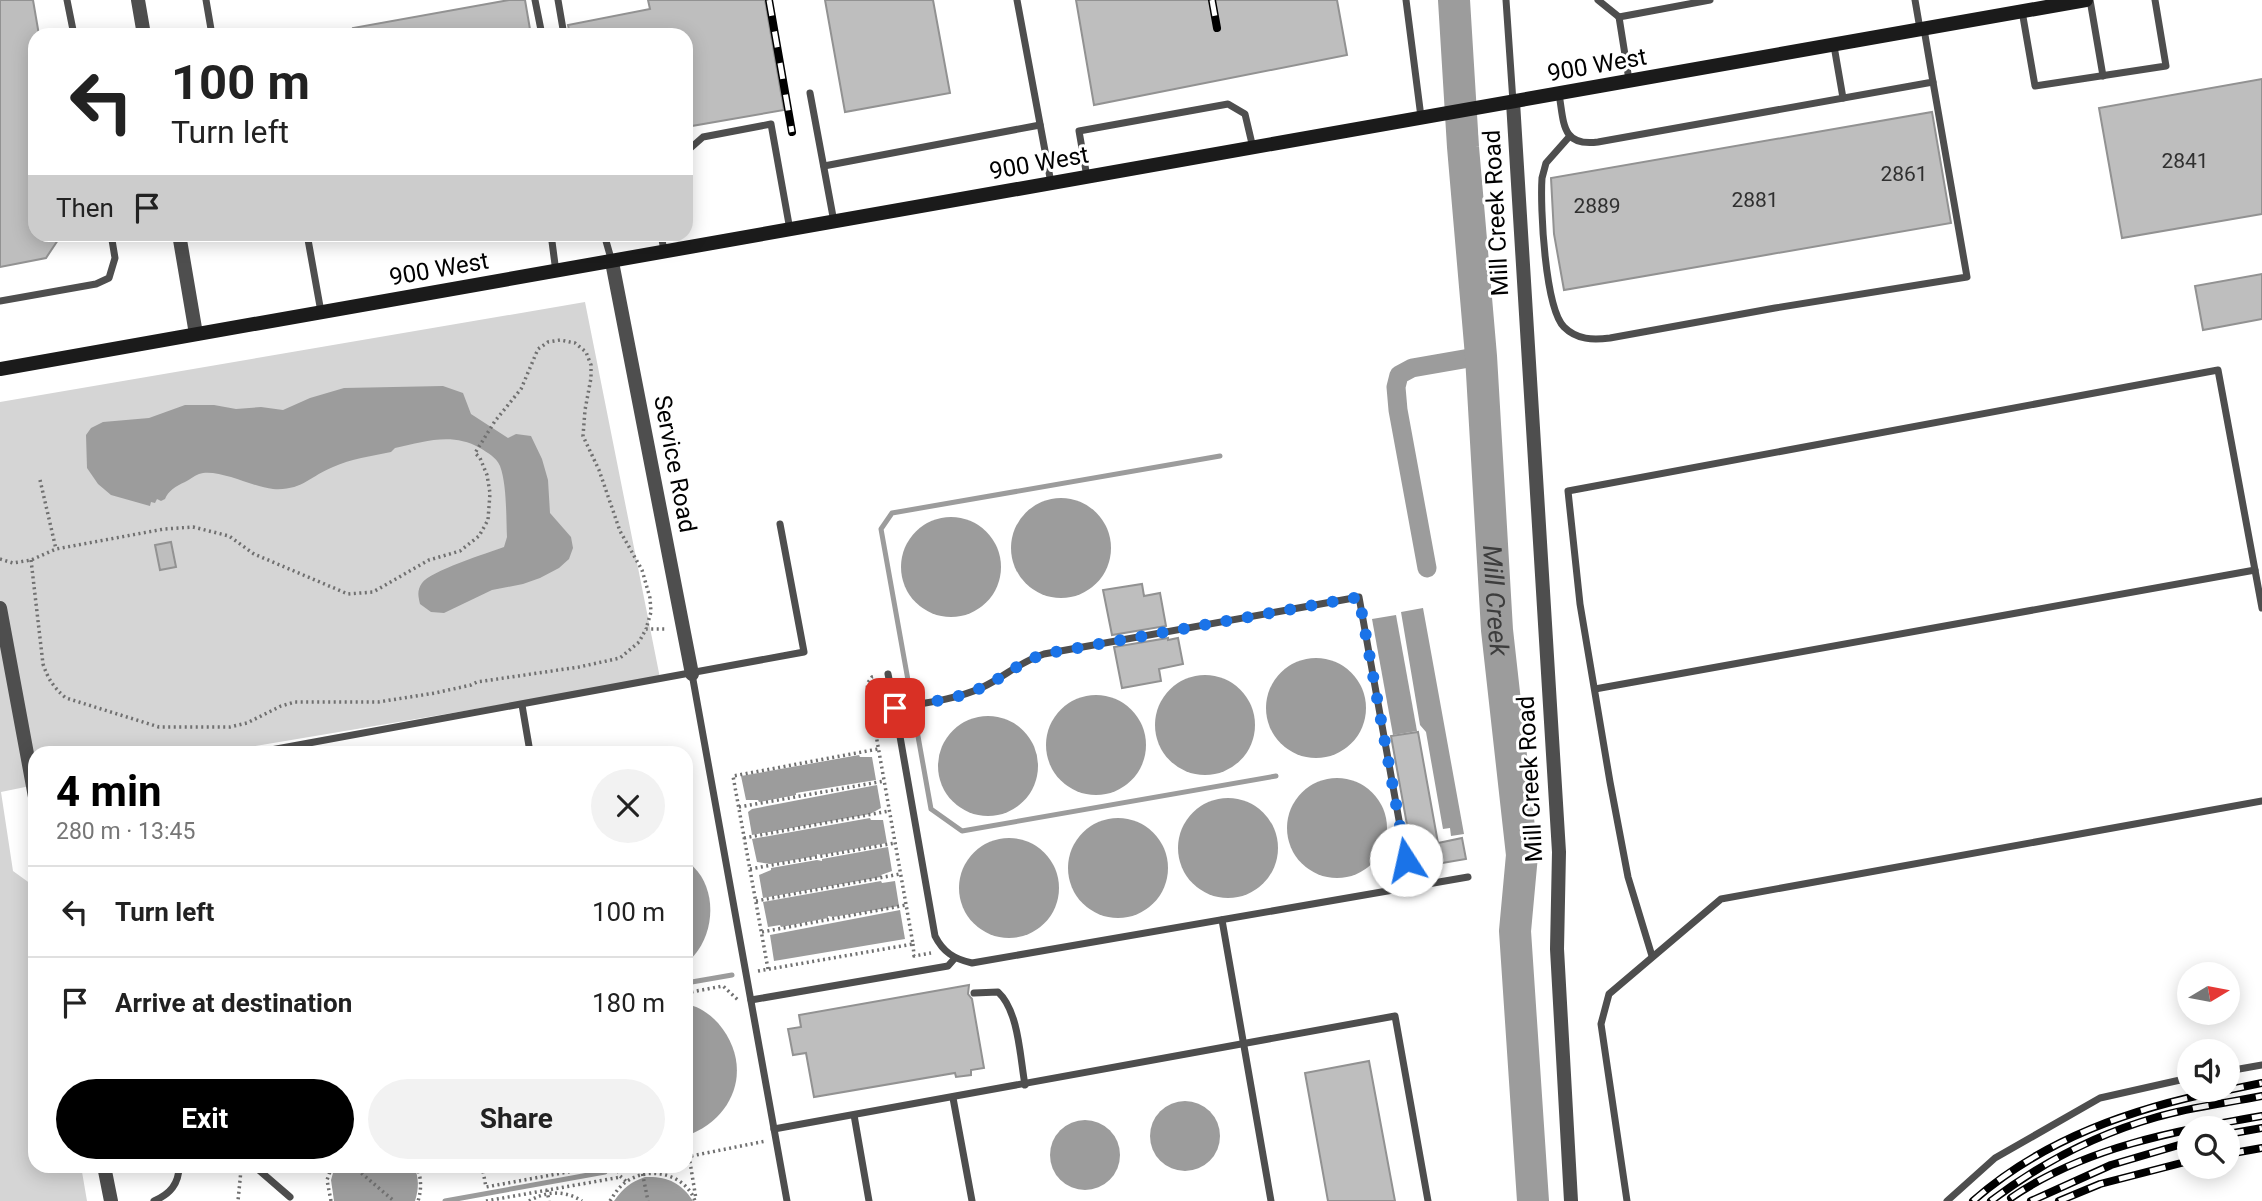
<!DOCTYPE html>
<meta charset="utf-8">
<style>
body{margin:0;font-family:Roboto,sans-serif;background:#f2f2f2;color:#222;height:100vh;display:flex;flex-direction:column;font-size:26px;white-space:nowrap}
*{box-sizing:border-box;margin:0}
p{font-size:23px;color:#767676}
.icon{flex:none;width:38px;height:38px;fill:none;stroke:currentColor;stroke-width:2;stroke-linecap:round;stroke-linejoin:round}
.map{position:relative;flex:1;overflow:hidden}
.details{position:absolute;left:28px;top:746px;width:665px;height:427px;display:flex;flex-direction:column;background:#fff;border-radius:21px;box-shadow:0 4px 18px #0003}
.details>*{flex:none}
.guide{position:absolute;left:28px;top:28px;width:665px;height:214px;border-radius:21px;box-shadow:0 4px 18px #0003;background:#fff;color:#222;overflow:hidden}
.needle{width:46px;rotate:80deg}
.tools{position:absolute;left:2177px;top:962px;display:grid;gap:14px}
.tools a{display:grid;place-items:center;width:63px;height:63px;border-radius:50%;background:#fff;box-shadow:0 4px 18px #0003;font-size:35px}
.pin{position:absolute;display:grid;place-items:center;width:60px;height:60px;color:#fff;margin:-30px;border-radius:14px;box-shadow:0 4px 10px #0006}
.me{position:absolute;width:77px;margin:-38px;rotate:350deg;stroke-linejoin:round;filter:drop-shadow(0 0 5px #0008)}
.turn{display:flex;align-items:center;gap:24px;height:147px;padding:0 28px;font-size:32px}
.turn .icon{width:91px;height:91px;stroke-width:2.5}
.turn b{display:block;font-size:49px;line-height:60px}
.then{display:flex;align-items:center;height:66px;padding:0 28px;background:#0003;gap:14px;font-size:26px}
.round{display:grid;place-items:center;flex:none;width:74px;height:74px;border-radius:37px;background:#f2f2f2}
.headline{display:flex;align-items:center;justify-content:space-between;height:119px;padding:0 28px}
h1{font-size:42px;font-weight:700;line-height:52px;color:#000}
.primary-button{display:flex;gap:14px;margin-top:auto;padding:14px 28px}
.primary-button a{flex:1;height:80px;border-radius:42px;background:#000;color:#fff;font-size:28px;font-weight:700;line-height:80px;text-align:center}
.primary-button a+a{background:#f2f2f2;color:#222}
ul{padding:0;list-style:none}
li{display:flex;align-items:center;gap:21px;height:91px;padding:0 28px;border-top:2px solid #e0e0e0}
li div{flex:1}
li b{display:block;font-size:26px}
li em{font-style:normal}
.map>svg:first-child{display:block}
.green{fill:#d5d5d5}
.water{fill:#9c9c9c}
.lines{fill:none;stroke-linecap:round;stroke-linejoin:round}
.stream{stroke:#9c9c9c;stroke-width:5}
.canal{stroke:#9c9c9c;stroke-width:19}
.river{stroke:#9c9c9c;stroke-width:32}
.building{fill:#bebebe;stroke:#929292;stroke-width:2}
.path{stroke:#707070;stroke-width:3.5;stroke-dasharray:2 3.5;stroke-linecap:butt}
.service{stroke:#4e4e4e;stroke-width:7}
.minor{stroke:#4e4e4e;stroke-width:14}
.secondary{stroke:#1b1b1b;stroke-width:14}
.rail-casing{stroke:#000;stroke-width:8}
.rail{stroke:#fff;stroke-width:5;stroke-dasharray:16;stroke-linecap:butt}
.path-bridge{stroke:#707070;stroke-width:3.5;stroke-dasharray:2 3.5;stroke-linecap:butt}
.route{stroke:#1a73e8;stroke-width:12;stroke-dasharray:0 21.6}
.labels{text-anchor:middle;stroke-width:6;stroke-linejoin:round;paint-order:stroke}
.number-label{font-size:21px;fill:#303030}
.street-label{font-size:24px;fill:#000;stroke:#fff}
.water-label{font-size:26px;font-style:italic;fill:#3d3d3d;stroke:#fff}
</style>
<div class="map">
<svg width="2262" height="1201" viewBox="0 0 2262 1201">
<rect width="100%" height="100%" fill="#fff"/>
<polygon class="green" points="585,302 660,678 219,752 35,752 35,785 1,792 13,871 31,884 35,909 35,1166 81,1166 87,1201 0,1201 0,402"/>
<g class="water">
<path d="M443,386l20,7 8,21 37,24 8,-4 15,2 11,23 6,21 2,33 21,24 2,11 -4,11 -10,9 -19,10 -17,6 -31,6 -48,23 -13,-1 -11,-8c-2,-8 -3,-14 2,-21 8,-12 66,-30 82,-36l3,-10c-1,-20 0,-52 -7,-71 -4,-9 -12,-13 -20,-18 -29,-16 -55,-6 -85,0l-4,4c-20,4 -40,7 -58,15 -23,9 -31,24 -60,22 -21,-2 -55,-21 -74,-15 -5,2 -10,6 -14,8 -9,4 -17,9 -20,17l-4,2 -4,-2 -2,4 -4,-1 -1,4 -39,-11 -13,-11 -11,-16 -1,-33 5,-7 12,-6 46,-4 36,-13h29l22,4 25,-2 22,3 27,-12 34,-10z"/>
<circle cx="1061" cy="548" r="50"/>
<circle cx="951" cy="567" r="50"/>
<polygon points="1423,608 1464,834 1451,836 1450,828 1443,829 1426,732 1420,725 1401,612"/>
<polygon points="1396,615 1417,731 1393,735 1372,619"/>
<circle cx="1316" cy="708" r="50"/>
<circle cx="1205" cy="725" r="50"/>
<circle cx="1096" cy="745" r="50"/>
<circle cx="988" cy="766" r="50"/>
<polygon points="859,755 860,757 872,757 876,780 796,793 796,795 759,802 758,800 746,800 741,776"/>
<circle cx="1337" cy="828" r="50"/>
<polygon points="877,785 881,808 870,814 752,835 748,812 752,809"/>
<circle cx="1228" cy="848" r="50"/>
<circle cx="1118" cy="868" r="50"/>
<polygon points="870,818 871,820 883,820 887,843 821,855 817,854 817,856 770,864 757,862 752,839"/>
<circle cx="1009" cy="888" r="50"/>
<polygon points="888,847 892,871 881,875 881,877 763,898 759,875 771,870 771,868 817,860 822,861 822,859"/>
<path d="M686,859c5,5 11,11 15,17 17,27 10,68 -15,87z"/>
<polygon points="881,881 882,883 895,881 899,906 833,917 828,916 828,918 781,927 780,925 768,927 763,902"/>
<polygon points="900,910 905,939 774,961 770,935"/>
<path d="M686,1004c12,2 24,10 32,19 36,42 18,95 -32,113z"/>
<circle cx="1185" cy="1136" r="35"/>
<circle cx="1085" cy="1155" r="35"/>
<path d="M335,1166h79c5,12 5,22 1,35h-81l-3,-21z"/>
<path d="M645,1177c21,-1 36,5 48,24h-79c9,-13 17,-19 31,-24z"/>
</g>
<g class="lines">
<g class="stream">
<polyline points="1220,456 892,513 881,529 931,809 962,831 1276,776"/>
<polyline points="686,983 732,975"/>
<polyline points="445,1201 605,1172 604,1166"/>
</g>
<polyline class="canal" points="1427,568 1398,410 1396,387 1399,375 1412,368 1481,356"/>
<path class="river" id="s1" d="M1454,0l9,147 18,209 16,274 25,225 -7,76 18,270"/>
</g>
<g class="building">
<polygon points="0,0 33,0 39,35 35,35 35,234 62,234 46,258 0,267"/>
<polygon points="509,0 525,0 531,35 354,35 353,28"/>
<polygon points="648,0 765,0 784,110 686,127 686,35 570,35 568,25 650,9"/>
<polygon points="825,0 933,0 950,93 845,112"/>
<polygon points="1076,0 1337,0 1347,55 1094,105"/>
<polygon points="2262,79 2262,214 2122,238 2099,108"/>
<polygon points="1932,112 1951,223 1564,290 1554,234 1551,178"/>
<polygon points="2262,274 2262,319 2203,330 2195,286"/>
<polygon points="171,542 176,567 160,570 155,545"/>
<polygon points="1142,584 1144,596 1160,593 1166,626 1112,635 1103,590"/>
<polygon points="1168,638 1168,640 1178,638 1183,664 1159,669 1161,681 1122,688 1114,647"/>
<polygon points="1418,732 1438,843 1462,838 1466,859 1430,865 1429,859 1420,861 1417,845 1411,847 1391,736"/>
<polygon points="969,985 968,994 972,999 984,1068 971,1070 971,1075 956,1077 955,1073 814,1097 806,1053 793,1055 788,1029 801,1027 799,1015"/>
<polygon points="1369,1061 1395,1201 1328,1201 1305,1073"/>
</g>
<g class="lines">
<g class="path">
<polyline points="40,480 56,549"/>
<polyline points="0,559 13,563 31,560 56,549 164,529 193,527 229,536 254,554 348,594 373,592 429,560 460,551 479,536 488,520 490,493 487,475 480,458 475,453 495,421 521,389 538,349 548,342 560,340 575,343 586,352 591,365 591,378 585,410 583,436 599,470 620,531 642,570 650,598 651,612 646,629"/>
<path d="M31,560l12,104c5,15 11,24 23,34l93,29h71l17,-4 34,-17 14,-4h83l57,-9 36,-8 6,-3 102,-15 41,-9 19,-16 7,-13h21"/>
<polyline points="739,807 884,781"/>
<polyline points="744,838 889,811"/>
<polyline points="750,869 895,843"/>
<polyline points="756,901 900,874"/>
<polyline points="762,932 906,905"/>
<polyline points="913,944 914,956 931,953"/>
<polyline points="768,969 733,776 878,749"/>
<polyline points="758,971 913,944 867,684 872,677 876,676"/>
<polyline points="686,993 723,986 738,1000"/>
<polyline points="689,1156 696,1199"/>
<polyline points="686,1157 766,1141"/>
<polyline points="237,1166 241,1170 238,1201"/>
<polyline points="353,1166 394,1201"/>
<path d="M417,1166c4,12 5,22 1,35"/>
<polyline points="482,1166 486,1187 595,1167 594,1166"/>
<polyline points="616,1166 620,1176 627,1182"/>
<polyline points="644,1166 641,1166 648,1201"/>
<polyline points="331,1201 327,1180 332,1166"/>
<polyline points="486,1201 621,1177"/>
<path d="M529,1201c17,-10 36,-11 53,0"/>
<path d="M610,1201c5,-8 10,-16 19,-21 23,-14 57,-5 66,21"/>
</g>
<g class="service">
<polyline points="67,0 74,35"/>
<polyline points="206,0 212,35"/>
<polyline points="535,0 542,35"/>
<polyline points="558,0 564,35"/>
<polyline points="1017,0 1051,183"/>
<polyline points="1406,0 1421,117"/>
<polyline points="1506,0 1513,102"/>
<polyline points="1598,0 1619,17"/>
<polyline points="1915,0 1920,29"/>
<polyline points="2090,0 2103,76"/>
<polyline points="2022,11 2035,86 2166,66 2155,0"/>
<polyline points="1834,46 1843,98"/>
<polyline points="1629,80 1619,17 1710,0"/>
<polyline points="810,93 834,222"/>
<path d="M1559,94c5,28 2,53 39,48l335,-60 -9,-53"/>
<path d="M1569,137l-23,26 -4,15c-2,29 3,130 22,149 13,13 29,13 46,11l165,-30 192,-31 -34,-195"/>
<polyline points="686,152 703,137 771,124 790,230"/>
<polyline points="824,166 1040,125"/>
<polyline points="1087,177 1079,131 1228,104 1245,114 1253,148"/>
<polyline points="260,234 275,234"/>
<polyline points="307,234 321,312"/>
<polyline points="551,234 556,272"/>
<polyline points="604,234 612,262"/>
<polyline points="661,234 664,251"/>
<polyline points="0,301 96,284 109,278 115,258 111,234"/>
<polyline points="692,674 787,1201"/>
<path d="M888,674l7,34c29,-5 59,-8 86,-20 24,-11 36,-25 63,-34l315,-57 52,290"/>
<polyline points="1595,689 2255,570"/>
<polyline points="522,705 530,752"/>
<path d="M895,708l40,228c8,16 19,23 37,27l496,-86"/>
<polyline points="260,752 804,652 780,524"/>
<polyline points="1222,920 1271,1201"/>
<polyline points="1652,956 1628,877 1610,782 1580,604 1568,491 2218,370 2262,608"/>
<path d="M974,993l24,-1c21,19 22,66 27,93"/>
<polyline points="751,1000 948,966 955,958"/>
<polyline points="2228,1071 2262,1065"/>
<polyline points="953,1098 972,1201"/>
<polyline points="854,1115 869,1201"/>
<polyline points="774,1129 1395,1016 1428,1201"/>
<polyline points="254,1166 290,1197"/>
<path d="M154,1201c16,-7 25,-17 25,-35"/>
<polyline points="1627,1201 1601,1024 1609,994 1721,899 2262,801"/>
<polyline points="1947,1201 1995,1158 2100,1098 2189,1078"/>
</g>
<g class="minor">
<polyline points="138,0 144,35"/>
<polyline points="1513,102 1559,852 1557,949 1571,1201"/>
<polyline points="179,234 196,334"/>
<polyline points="612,262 692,674"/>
<polyline points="0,608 35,797"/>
<polyline points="104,1166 111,1201"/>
</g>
<polyline class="secondary" points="0,369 2086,0"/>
<defs>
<g id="rail">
<polyline points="769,0 792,132"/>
<polyline points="1212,0 1217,28"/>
<polyline points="2228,1090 2262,1083"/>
<polyline points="2228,1134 2262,1128"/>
<polyline points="2228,1154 2262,1148"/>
<path d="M2011,1198c74,-51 164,-67 251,-82"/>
<path d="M1973,1201c70,-62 160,-93 251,-111"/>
<path d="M1991,1201c50,-38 106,-67 166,-84 34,-10 70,-14 105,-21"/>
<polyline points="2031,1201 2111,1165 2189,1142"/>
<polyline points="2059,1201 2100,1184 2189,1161"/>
</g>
</defs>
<use href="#rail" class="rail-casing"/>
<use href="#rail" class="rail"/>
<polyline class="path-bridge" points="547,1190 549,1201"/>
</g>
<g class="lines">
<path class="route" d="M895,708c28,-5 59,-8 86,-20 24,-11 36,-25 63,-34l315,-57 47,263"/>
</g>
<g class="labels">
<g class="number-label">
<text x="2185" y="168">2841</text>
<text x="1904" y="181">2861</text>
<text x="1755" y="207">2881</text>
<text x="1597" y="213">2889</text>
</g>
<g class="street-label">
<text transform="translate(1597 65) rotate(-10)" y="8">900 West</text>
<text transform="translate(1039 163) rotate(-10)" y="8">900 West</text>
<text transform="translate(1496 213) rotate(-93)" y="8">Mill Creek Road</text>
<text transform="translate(439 269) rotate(-10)" y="8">900 West</text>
<text transform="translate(675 464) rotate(79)" y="8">Service Road</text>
<text transform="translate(1530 779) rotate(-93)" y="8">Mill Creek Road</text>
</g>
<g class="water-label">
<text dy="9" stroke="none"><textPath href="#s1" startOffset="602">Mill Creek</textPath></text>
</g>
</g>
</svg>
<div class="tools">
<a><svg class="needle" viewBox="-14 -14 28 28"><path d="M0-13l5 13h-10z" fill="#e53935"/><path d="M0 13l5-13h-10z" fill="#767676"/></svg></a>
<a><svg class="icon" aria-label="sound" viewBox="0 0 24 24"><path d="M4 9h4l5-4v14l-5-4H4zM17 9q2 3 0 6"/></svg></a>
<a><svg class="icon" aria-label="search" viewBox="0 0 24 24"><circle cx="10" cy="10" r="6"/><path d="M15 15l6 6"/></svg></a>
</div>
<div class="pin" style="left:895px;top:708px;background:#d93025"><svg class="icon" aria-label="arrive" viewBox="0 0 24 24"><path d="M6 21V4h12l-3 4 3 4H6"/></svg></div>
<svg class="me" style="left:1406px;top:860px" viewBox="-20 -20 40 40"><circle r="19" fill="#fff"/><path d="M0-13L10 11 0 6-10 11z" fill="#1a73e8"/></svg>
<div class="guide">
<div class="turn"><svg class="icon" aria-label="left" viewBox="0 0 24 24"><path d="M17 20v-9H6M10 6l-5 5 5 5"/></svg><div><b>100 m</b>Turn left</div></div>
<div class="then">Then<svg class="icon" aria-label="arrive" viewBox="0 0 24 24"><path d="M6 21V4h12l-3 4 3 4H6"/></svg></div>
</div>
<section class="details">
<div class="headline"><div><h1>4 min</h1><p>280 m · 13:45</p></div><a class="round"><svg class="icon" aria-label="close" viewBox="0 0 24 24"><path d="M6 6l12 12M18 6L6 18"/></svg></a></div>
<ul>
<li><svg class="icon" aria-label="left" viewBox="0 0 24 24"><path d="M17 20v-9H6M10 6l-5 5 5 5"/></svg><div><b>Turn left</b></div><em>100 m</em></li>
<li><svg class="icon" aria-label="arrive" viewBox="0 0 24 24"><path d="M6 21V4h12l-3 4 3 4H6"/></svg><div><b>Arrive at destination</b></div><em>180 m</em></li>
</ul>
<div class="primary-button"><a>Exit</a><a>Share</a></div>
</section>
</div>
